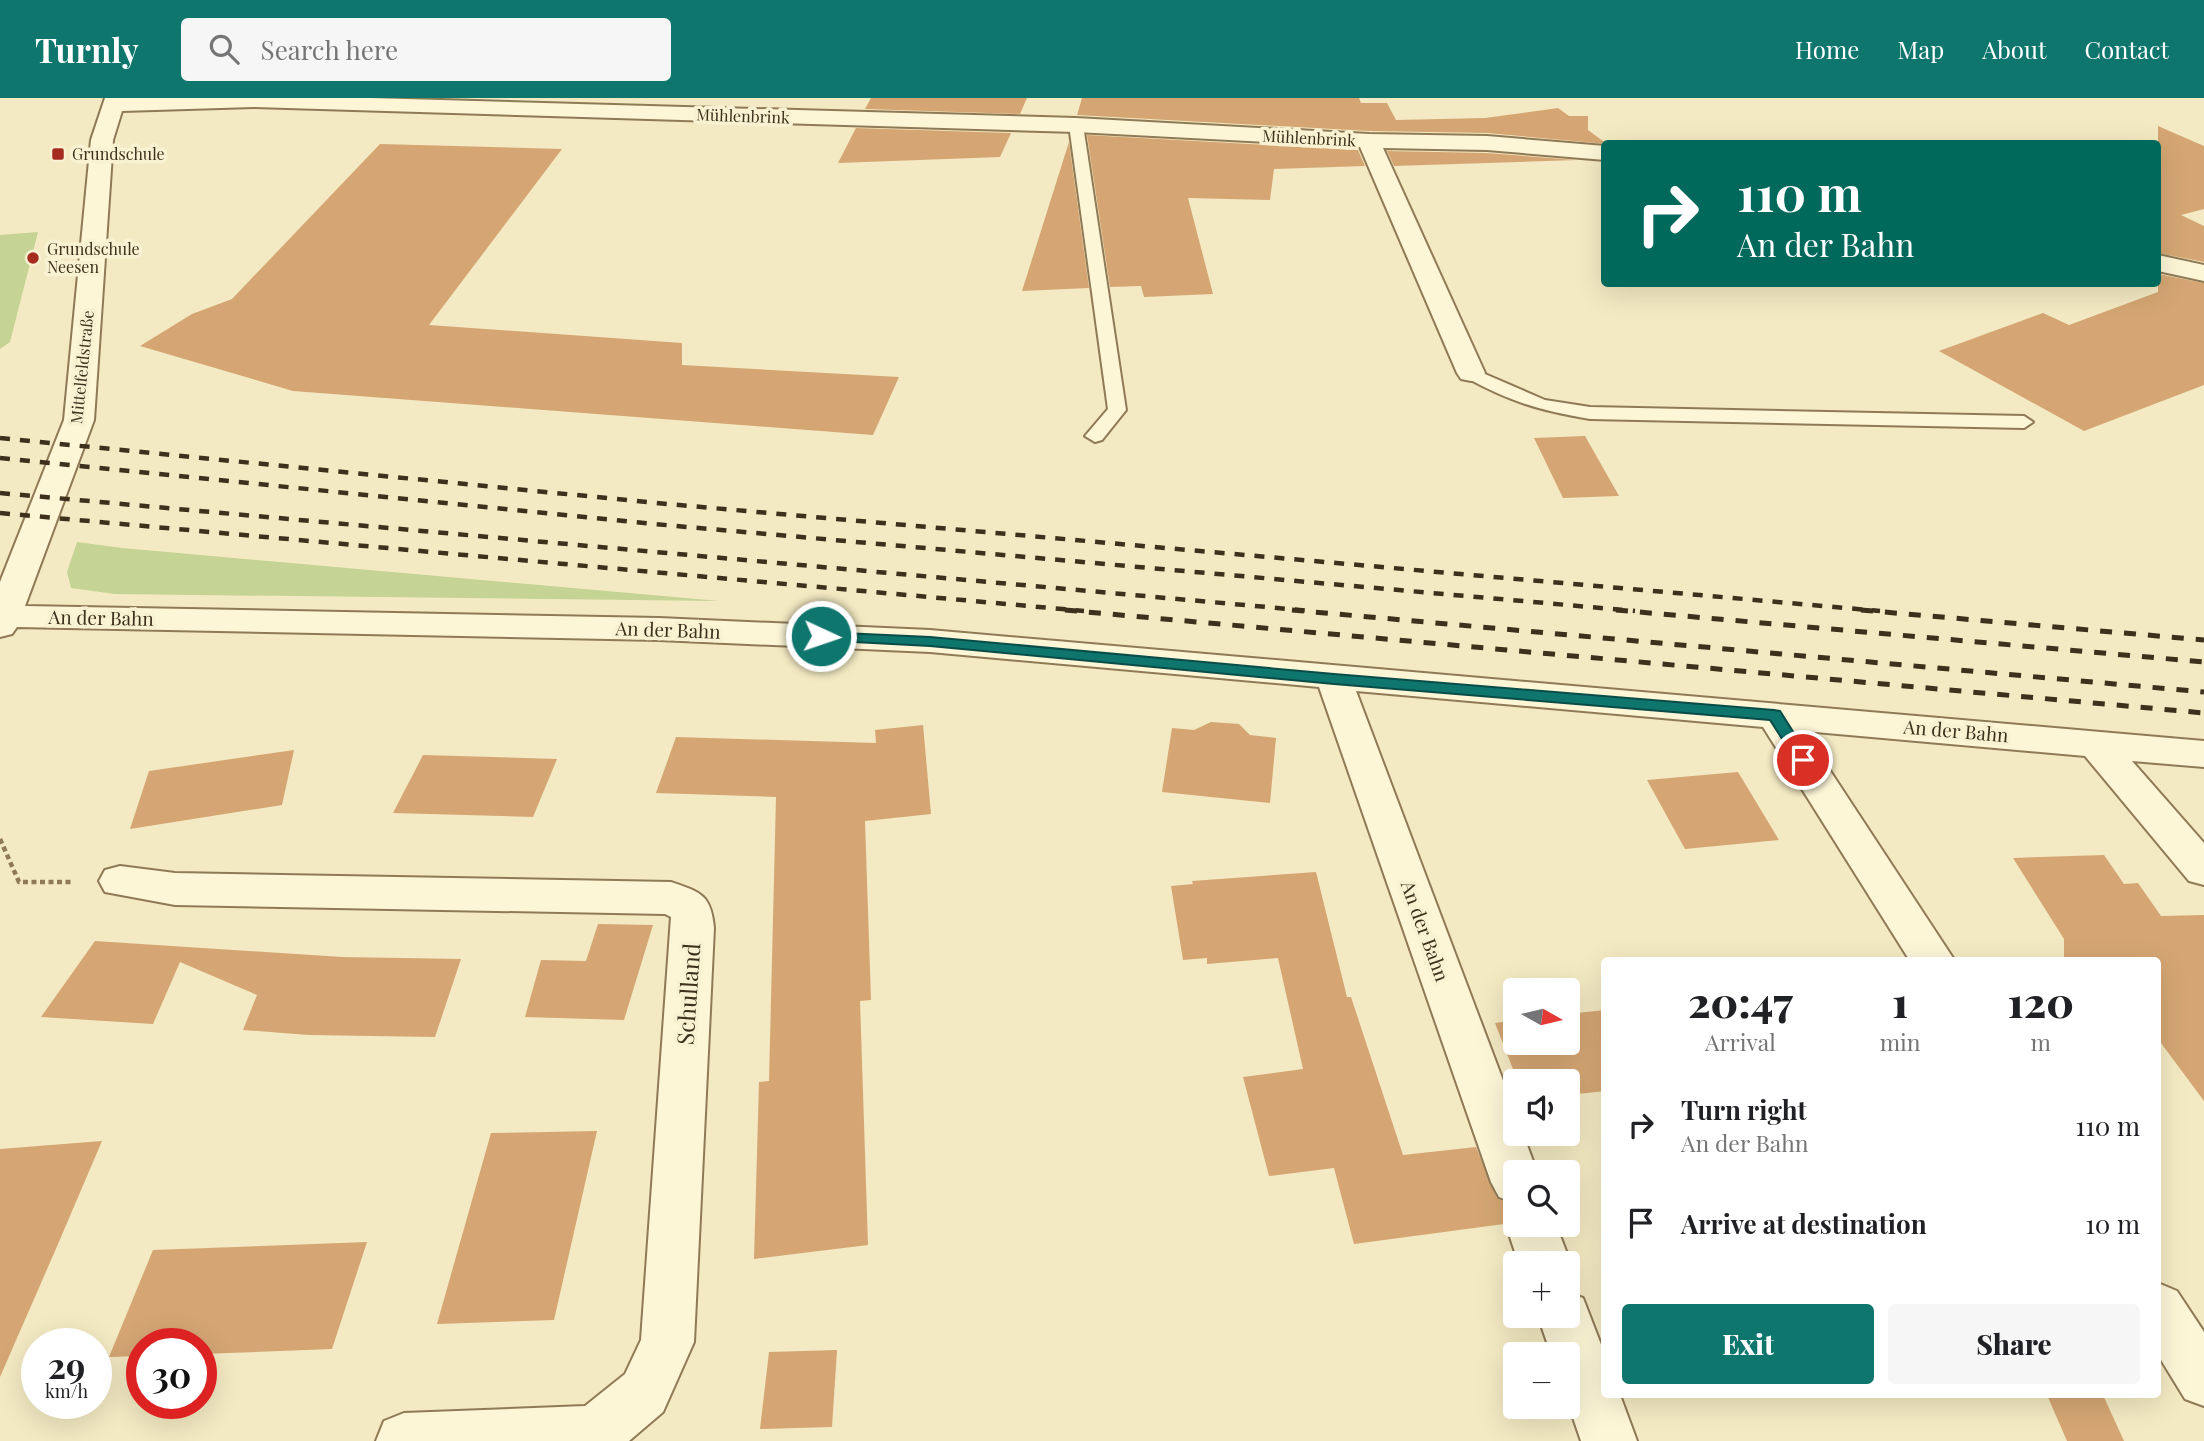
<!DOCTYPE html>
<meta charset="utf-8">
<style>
body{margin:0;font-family:"Playfair Display",serif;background:#f6f6f6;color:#202124;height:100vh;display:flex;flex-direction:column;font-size:26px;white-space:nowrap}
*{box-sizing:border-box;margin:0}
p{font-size:23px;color:#757577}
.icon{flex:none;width:38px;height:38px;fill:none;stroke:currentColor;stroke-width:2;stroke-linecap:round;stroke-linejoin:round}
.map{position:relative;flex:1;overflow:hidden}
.sheet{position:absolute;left:1601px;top:859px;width:560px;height:441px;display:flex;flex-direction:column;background:#fff;border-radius:7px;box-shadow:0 7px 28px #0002}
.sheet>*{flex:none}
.banner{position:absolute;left:1601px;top:42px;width:560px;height:147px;border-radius:7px;box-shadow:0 7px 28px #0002;background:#00695c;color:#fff;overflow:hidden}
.needle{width:46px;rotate:98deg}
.controls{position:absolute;left:1503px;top:880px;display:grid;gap:14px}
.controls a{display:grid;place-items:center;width:77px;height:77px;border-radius:7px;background:#fff;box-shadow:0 7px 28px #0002;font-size:35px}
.speed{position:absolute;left:21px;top:1230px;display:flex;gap:14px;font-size:35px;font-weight:700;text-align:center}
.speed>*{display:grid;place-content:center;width:91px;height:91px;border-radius:50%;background:#fff;box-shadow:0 7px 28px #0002;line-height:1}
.speed small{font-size:18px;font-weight:400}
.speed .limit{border:10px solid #d22;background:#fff;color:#111}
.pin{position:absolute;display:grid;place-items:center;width:60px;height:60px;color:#fff;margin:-30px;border:4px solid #fff;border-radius:50%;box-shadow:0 2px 7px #0007}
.me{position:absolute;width:77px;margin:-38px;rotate:93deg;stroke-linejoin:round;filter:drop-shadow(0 0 5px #0008)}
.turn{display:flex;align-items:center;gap:24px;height:147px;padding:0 21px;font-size:32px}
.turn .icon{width:91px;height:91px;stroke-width:2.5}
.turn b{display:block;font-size:49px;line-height:60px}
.eta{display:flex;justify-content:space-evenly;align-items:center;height:119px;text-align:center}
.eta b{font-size:42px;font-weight:800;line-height:49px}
.cta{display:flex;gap:14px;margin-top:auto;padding:14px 21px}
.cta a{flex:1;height:80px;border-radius:7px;background:#0f766e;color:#fff;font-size:28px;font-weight:800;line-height:80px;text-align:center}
.cta a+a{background:#f6f6f6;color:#202124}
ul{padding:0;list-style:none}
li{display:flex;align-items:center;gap:21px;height:98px;padding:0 21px}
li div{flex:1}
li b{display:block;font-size:26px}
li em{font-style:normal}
header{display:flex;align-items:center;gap:42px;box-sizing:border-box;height:98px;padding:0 35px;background:#0f766e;color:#fff}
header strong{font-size:33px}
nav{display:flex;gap:38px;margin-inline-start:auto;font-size:24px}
.search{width:490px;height:63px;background:#f6f6f6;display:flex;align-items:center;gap:18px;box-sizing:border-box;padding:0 24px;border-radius:7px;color:#757577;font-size:26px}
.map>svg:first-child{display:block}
.green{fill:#c5d394}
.building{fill:#d5a673}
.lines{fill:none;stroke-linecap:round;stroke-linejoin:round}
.service-casing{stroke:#8f7a56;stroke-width:4}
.minor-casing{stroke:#8f7a56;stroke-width:4}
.path{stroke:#8f7a56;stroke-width:4.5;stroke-dasharray:5 3.5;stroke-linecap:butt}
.service{fill:#fcf5d6;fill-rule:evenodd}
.minor{fill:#fcf5d6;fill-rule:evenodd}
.rail-far1{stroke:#3d301c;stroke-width:4.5;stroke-dasharray:10 10;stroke-linecap:butt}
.rail{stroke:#3d301c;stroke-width:5;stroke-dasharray:12 12;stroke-linecap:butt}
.route{fill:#0f766e;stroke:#0a4d48;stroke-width:2}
.poi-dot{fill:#a52c1f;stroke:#f9f2d2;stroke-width:2.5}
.labels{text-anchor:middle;stroke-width:7;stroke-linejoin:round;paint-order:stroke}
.far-street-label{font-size:16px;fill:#3d301c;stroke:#f9f2d2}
.far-poi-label{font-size:16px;fill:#3d301c;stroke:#f9f2d2;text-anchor:start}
.street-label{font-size:19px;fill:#3d301c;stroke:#f9f2d2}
.near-street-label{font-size:23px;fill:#3d301c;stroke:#f9f2d2}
</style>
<header>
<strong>Turnly</strong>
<div class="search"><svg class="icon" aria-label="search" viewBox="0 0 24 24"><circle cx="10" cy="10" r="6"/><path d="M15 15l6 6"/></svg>Search here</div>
<nav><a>Home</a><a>Map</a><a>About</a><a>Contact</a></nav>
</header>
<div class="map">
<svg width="2204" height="1343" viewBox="0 0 2204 1343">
<rect width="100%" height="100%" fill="#f3e9c2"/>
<g class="green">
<polygon points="38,134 10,244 0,251 0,137"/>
<polygon points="77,444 122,450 719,503 115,496 71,490 67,474"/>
</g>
<g class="building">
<polygon points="871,0 1027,0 1020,16 865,11"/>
<polygon points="1082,0 1359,0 1361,5 1387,5 1396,22 1485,20 1558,10 1569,18 1588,18 1588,32 1607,46 1487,35 1369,33 1077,17"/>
<polygon points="2158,28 2204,48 2204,111 2181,117 2204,128 2204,164 2158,155"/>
<polygon points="856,30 1011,35 1000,59 838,65"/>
<polygon points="1087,37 1358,52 1365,68 1274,71 1270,102 1188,100 1213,196 1144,199 1141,188 1110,189"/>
<polygon points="1069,44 1089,190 1022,193"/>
<polygon points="380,46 562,51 429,227 682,245 682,267 899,279 873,337 293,293 140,248 192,216 232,201"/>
<polygon points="1387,53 1487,55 1576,62 1394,68"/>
<polygon points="2158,176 2204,185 2204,287 2084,333 1939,253 2043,215 2069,227 2158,194"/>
<polygon points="1585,338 1619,398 1563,400 1534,340"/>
<polygon points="1211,624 1239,626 1250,637 1276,640 1270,705 1162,694 1172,630 1194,632"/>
<polygon points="923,627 931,716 865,723 871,902 860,903 868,1147 754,1161 759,984 769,983 776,699 656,695 676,639 876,645 875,632"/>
<polygon points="294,652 282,707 130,731 149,673"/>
<polygon points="423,657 557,661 533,719 393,715"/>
<polygon points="1738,674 1779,742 1685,751 1647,682"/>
<polygon points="2104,757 2124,786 2138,785 2161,818 2204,817 2204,1003 2158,941 2158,863 2064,863 2064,841 2013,760"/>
<polygon points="1316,774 1347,899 1351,899 1403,1057 1476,1049 1497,1100 1514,1108 1504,1126 1354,1146 1334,1070 1269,1078 1243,979 1303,971 1278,860 1207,866 1207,860 1183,862 1171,788 1193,786 1192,783"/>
<polygon points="598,826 653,827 624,922 525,919 541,862 586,863"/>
<polygon points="95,843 342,859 461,861 435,939 309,937 243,932 257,897 180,864 153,926 41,919"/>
<polygon points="1605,912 1605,993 1568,997 1568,984 1518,984 1495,925 1516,922 1516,945 1568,945 1568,916"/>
<polygon points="597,1033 554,1222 437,1226 491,1035"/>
<polygon points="102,1043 55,1153 0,1279 0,1051"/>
<polygon points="367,1144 332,1251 201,1256 201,1246 142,1246 142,1258 109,1259 153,1152"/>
<polygon points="837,1252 832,1329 760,1331 769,1254"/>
<polygon points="2047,1297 2103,1297 2124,1343 2067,1343"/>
</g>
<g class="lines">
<defs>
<g id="service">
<polygon points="1076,23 1083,27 1126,312 1102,342 1095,344 1085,338 1108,311 1069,27"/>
<path d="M1471,270l74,32 45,7 434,9 9,6 -9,6 -434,-9c-52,-9 -79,-17 -125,-42l-3,-4 3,-4z"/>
</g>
<g id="minor">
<polygon points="105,0 371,0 1076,20 1369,36 1487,38 1605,48 1605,62 1487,52 1383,50 1485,275 1481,281 1471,283 1461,281 1457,275 1360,49 1076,34 254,9 122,13 113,42 94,322 25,508 659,520 930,532 2204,643 2204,669 2132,663 2204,745 2204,787 2189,783 2085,658 1804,633 1955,863 1910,863 1763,629 1356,593 1516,1017 1516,1036 1523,1036 1537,1074 1516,1074 1516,1106 1499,1099 1491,1084 1319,589 930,554 659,542 17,529 12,536 0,539 0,484 64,322 91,42"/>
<polygon points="2158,157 2204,167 2204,183 2158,173"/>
<path d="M120,768l55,7 496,9c30,10 40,13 43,46l-20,414 -31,70 -34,29h-253l8,-20 20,-8 181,-7 40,-32 16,-34 30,-423 -6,-3 -490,-9 -70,-13 -6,-11 6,-11z"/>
<polygon points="1516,1110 1516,1127 1556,1127 1571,1166 1568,1172 1568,1166 1519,1166 1506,1127"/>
<polygon points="2158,1185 2177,1193 2204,1234 2204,1308 2185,1301 2158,1257"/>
<polygon points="1568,1195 1583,1200 1605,1257 1605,1297 1620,1297 1637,1343 1581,1343 1568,1305 1568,1256 1551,1256 1538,1218 1568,1218"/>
</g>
</defs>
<use href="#service" class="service-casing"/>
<use href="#minor" class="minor-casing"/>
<polyline class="path" points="0,741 19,784 72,784"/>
<use href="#service" class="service"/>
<use href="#minor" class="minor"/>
<g class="rail-far1">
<polyline points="0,340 667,406 1880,513"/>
<polyline points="0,360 654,426 1635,513"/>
<polyline points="0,395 1311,513"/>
<polyline points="0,415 1084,513"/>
</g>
<g class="rail">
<polyline points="1065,512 2204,615"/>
<polyline points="1292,512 2204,594"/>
<polyline points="1616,512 2204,564"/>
<polyline points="1861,512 2204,542"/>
</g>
</g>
<polygon class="route" points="821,534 930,539 1334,576 1774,612 1780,613 1811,662 1803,667 1798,666 1770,622 1334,586 930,548 816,542 814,538"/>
<g class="poi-dot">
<rect x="51" y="49" width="14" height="14" rx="3.5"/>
<circle cx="33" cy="160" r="7"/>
</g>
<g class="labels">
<g class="far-street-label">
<text transform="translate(743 18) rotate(2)" y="6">Mühlenbrink</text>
<text transform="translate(1309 40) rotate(3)" y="6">Mühlenbrink</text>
<text transform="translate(82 269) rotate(-84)" y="6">Mittelfeldstraße</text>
</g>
<g class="far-poi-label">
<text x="72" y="62">Grundschule</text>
<text x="47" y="157">Grundschule<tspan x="47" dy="18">Neesen</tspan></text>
</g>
<g class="street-label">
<text transform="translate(101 520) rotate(1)" y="7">An der Bahn</text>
<text transform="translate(668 532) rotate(2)" y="7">An der Bahn</text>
<text transform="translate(1956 633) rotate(5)" y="7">An der Bahn</text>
<text transform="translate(1425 833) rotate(70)" y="7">An der Bahn</text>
</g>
<g class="near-street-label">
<text transform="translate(689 896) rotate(-86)" y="8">Schulland</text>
</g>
</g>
</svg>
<div class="controls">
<a><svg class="needle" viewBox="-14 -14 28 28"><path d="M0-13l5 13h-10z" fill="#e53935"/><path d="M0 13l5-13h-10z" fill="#757577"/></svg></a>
<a><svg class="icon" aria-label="sound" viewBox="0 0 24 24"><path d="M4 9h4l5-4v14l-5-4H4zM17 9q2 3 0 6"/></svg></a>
<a><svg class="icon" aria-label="search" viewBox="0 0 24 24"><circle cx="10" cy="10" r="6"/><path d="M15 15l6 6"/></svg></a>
<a>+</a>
<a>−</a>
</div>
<div class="speed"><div>29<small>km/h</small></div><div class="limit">30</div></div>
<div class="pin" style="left:1803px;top:662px;background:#d93025"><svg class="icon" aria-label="arrive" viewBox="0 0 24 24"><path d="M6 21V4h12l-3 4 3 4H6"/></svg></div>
<svg class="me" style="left:821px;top:538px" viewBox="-20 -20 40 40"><circle r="17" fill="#0f766e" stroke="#fff" stroke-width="3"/><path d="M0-11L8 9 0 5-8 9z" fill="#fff"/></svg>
<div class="banner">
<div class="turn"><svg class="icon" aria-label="right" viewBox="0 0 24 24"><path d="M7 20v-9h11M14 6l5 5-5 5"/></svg><div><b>110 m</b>An der Bahn</div></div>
</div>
<section class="sheet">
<div class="eta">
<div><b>20:47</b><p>Arrival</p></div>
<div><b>1</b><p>min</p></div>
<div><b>120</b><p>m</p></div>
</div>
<ul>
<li><svg class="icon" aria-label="right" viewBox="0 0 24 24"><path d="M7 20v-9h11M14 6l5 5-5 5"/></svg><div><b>Turn right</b><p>An der Bahn</p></div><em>110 m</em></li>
<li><svg class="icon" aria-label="arrive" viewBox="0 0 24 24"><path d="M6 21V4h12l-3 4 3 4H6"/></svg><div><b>Arrive at destination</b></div><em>10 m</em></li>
</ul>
<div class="cta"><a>Exit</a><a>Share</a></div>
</section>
</div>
